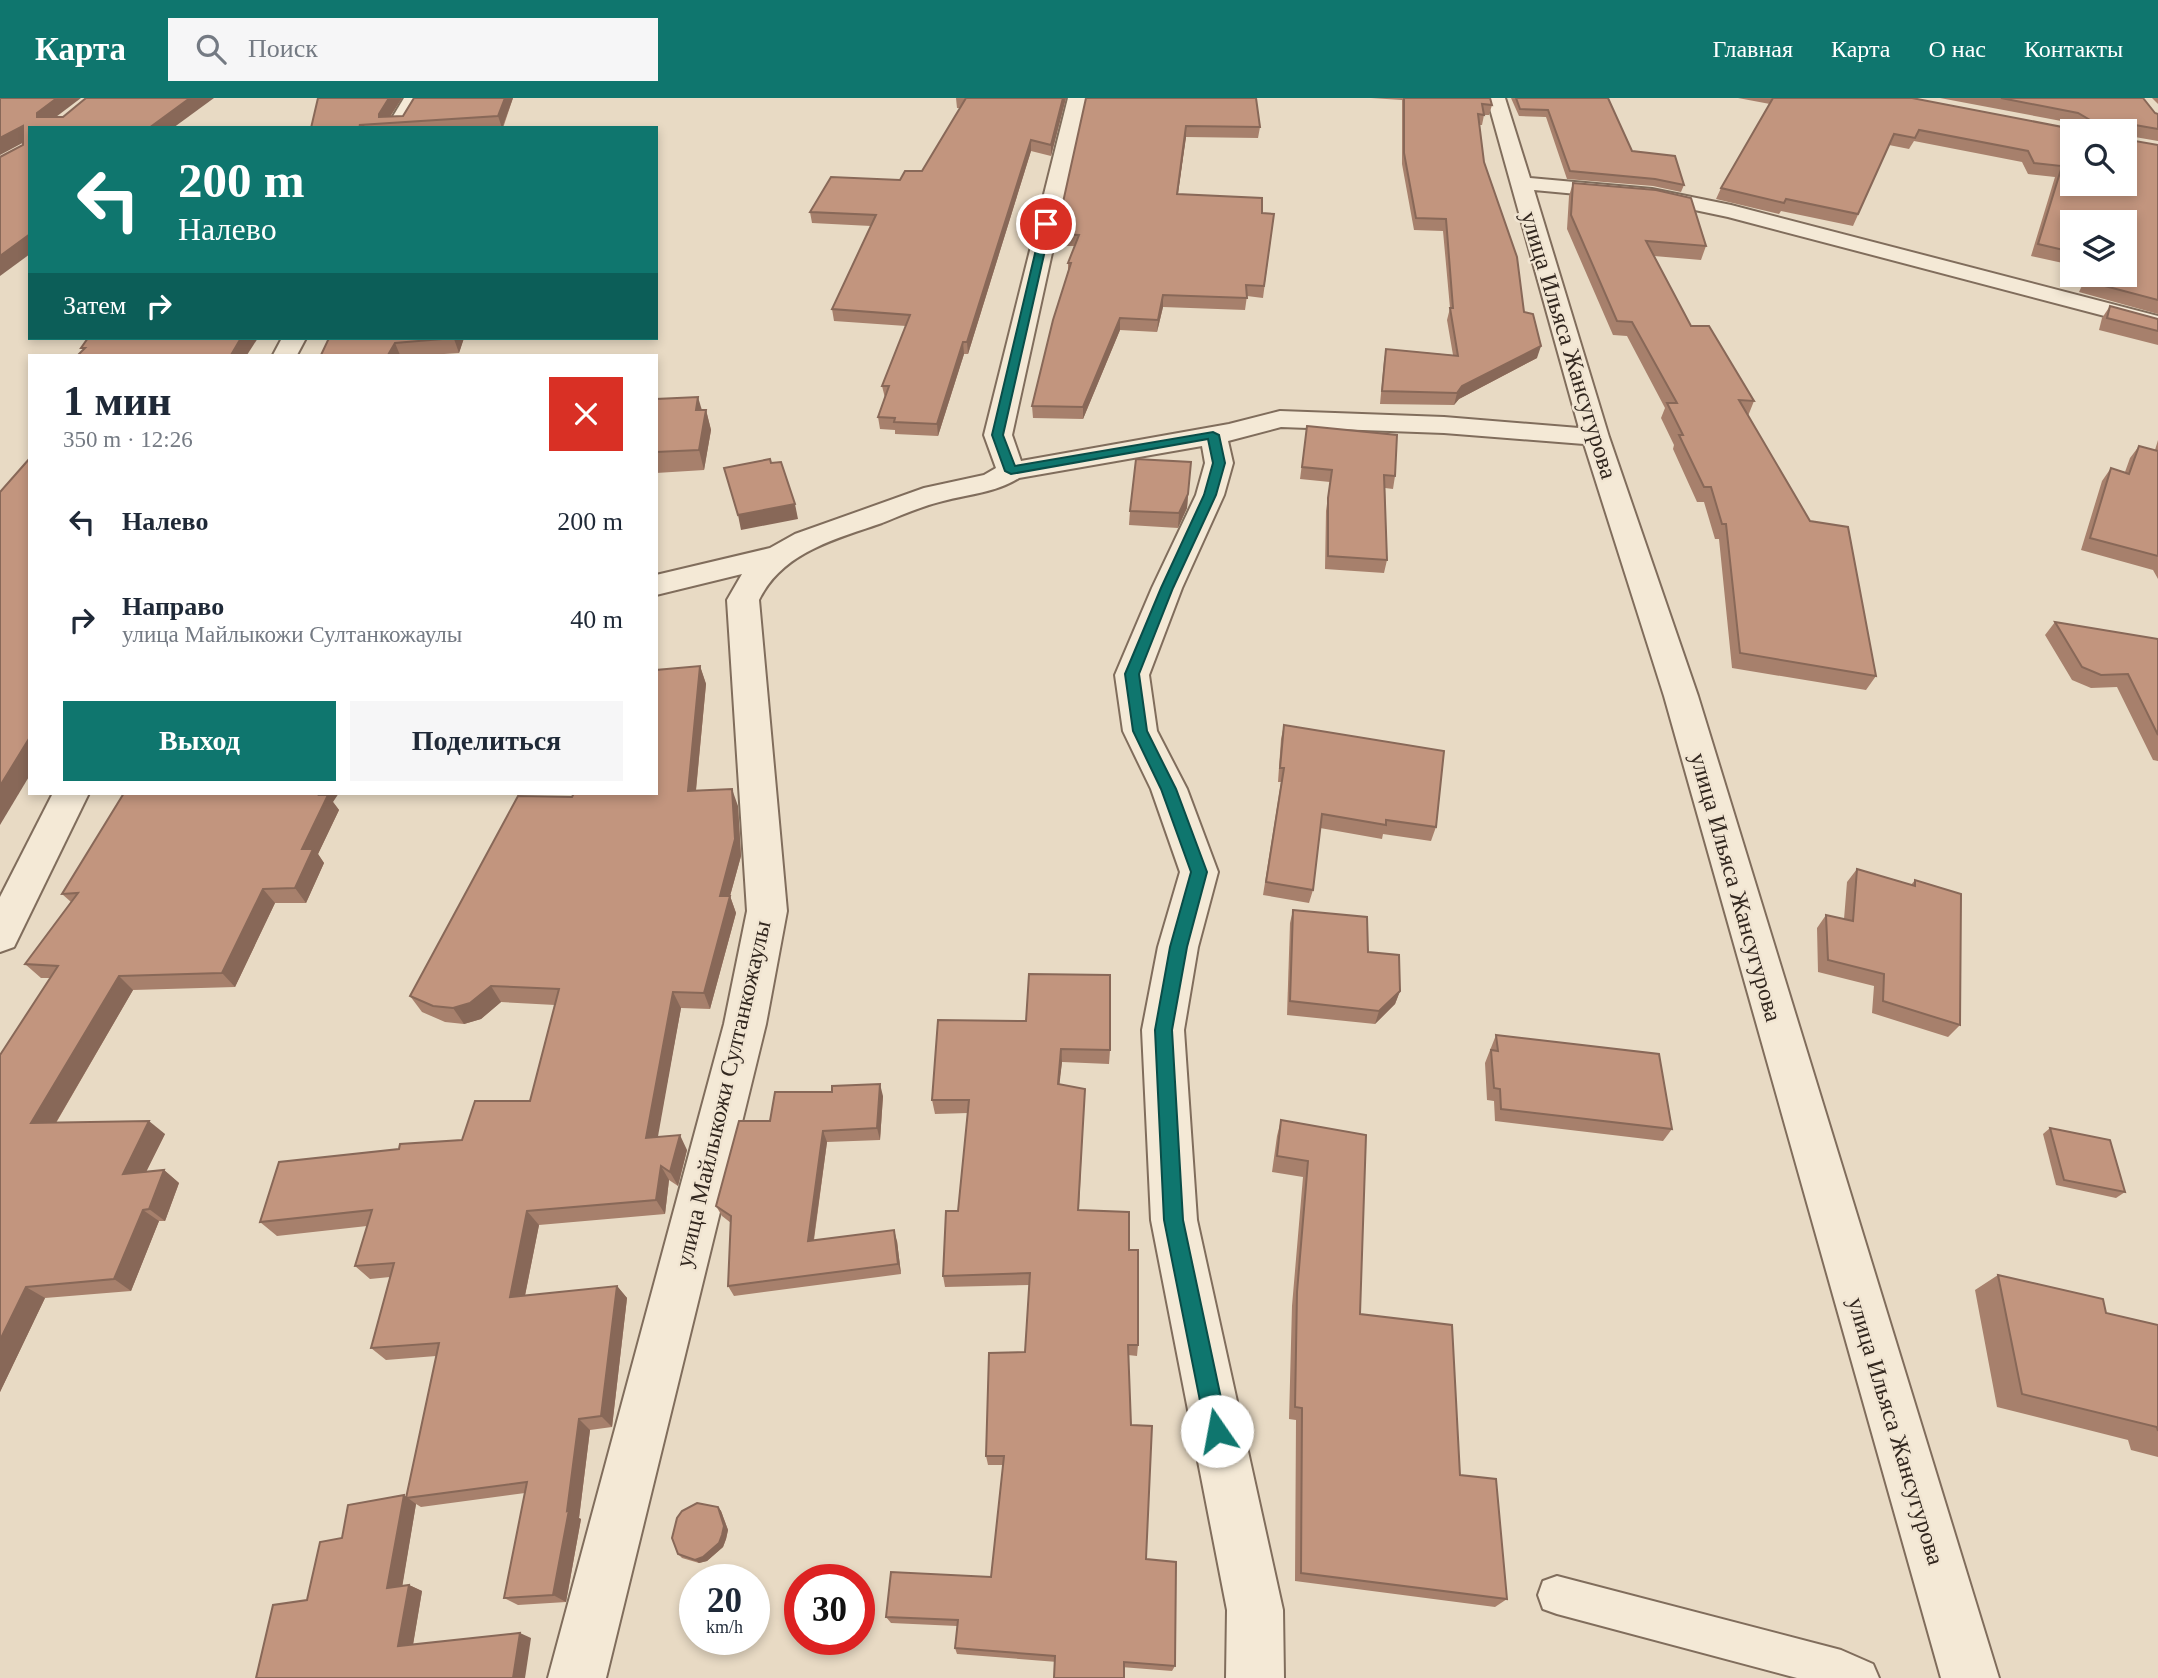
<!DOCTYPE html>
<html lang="ru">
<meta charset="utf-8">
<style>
body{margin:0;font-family:Georgia,serif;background:#f6f6f7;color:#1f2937;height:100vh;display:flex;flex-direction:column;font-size:26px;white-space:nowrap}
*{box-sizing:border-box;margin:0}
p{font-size:23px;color:#747a83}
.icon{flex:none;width:38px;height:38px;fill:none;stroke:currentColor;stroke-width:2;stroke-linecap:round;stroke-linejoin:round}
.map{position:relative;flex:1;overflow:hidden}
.sheet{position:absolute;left:28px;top:256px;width:630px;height:441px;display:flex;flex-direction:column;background:#fff;border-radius:0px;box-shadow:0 4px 10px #0003}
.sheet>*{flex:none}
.hud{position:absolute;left:28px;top:28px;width:630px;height:214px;border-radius:0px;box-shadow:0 4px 10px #0003;background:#0f766e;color:#fff;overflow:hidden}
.buttons{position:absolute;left:2060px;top:21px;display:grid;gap:14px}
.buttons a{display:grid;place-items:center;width:77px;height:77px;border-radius:0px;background:#fff;box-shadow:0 4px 10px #0003;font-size:35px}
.speed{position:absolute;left:679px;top:1466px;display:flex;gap:14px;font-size:35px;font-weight:700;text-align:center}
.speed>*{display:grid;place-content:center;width:91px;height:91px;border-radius:50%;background:#fff;box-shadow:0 4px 10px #0003;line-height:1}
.speed small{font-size:18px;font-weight:400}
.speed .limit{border:10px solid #d22;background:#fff;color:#111}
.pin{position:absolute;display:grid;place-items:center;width:60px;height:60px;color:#fff;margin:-30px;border:4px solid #fff;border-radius:50%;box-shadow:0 2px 7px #0007}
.me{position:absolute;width:77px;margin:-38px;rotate:348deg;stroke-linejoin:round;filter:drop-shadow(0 0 5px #0008)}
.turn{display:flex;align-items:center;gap:24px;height:147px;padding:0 35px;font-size:32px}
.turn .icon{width:91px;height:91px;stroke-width:2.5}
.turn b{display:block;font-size:49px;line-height:60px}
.then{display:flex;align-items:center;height:66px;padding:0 35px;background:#0003;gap:14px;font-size:26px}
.round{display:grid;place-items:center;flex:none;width:74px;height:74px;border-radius:0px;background:#f6f6f7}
.overview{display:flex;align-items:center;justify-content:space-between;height:119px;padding:0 35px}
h1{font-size:42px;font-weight:800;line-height:52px}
.action{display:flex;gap:14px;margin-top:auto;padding:14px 35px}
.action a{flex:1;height:80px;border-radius:0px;background:#0f766e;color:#fff;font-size:28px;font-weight:800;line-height:80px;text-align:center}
.action a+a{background:#f6f6f7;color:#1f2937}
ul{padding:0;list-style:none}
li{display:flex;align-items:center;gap:21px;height:98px;padding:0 35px}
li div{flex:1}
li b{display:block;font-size:26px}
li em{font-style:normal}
header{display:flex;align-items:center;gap:42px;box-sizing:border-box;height:98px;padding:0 35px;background:#0f766e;color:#fff}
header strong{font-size:33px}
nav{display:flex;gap:38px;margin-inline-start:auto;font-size:24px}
.search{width:490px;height:63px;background:#f6f6f7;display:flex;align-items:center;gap:18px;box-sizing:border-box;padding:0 24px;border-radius:0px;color:#747a83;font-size:26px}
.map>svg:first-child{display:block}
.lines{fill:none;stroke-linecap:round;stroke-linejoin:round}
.service-casing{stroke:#806d5c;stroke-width:4}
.minor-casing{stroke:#806d5c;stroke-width:4}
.service{fill:#f4e9d6;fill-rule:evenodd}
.minor{fill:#f4e9d6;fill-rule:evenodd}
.wall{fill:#a7806c}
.shaded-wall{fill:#886858}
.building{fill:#c2957e;stroke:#886858;stroke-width:2;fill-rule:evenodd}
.route{fill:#0f766e;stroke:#0a4d48;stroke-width:2}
.labels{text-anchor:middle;stroke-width:5;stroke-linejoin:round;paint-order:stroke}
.street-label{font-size:24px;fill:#32271f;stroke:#f1e5d2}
</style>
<header>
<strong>Карта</strong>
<div class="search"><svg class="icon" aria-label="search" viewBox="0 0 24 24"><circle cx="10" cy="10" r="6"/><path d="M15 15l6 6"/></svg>Поиск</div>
<nav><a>Главная</a><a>Карта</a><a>О нас</a><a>Контакты</a></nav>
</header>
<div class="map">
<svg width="2158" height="1580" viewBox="0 0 2158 1580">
<rect width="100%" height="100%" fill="#e8dac4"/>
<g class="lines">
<defs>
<polygon id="service" points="1557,1478 1841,1552 1873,1566 1879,1580 1797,1580 1557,1516 1543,1511 1538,1497 1543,1483"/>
<g id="minor">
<polygon points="404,0 422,0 406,30 386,30"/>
<path d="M1068,0h18l-74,337 9,26 208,-37 51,-13 164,6 135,11 -92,-330h18l25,80 122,11 79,16 427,111v14l-430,-113 -76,-16 -118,-11 75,247 89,259 301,982h-58l-277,-982 -80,-252 -140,-11 -163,-6 -53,14 5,22 -9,32 -42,93 -33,87 8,56 30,58 31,83 -20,75 -14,83 13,190 86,390 1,68h-58l1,-68 -76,-390 -9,-190 16,-83 22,-75 -29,-83 -28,-58 -8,-56 37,-87 44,-93 9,-32 -3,-17 -183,32c-24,15 -49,16 -76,23 -21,5 -41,14 -61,22 -46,16 -100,29 -123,77l28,311 -21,113 -160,654h-58l176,-654 23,-113 -20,-311 15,-26 -86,21v-20l114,-27 25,-14 129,-46 60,-13 12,-7 -12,-33z"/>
<polygon points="282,240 306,240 297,257 273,257"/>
<polygon points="53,695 89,695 14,849 0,854 0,799"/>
</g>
</defs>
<use href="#service" class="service-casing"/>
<use href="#minor" class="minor-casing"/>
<use href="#service" class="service"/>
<use href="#minor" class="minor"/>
</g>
<g class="wall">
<polygon points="318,0 402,0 390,19 403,18 513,0 503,30 311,30"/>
<polygon points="956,0 1066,0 1051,58 1031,53 968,256 964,256 938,338 895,336 895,332 880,331 878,319 885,300 882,288 906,228 834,223 832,211 871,128 812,125 810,114 922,73 960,10 957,10"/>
<polygon points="1086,0 1260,29 1258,40 1186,39 1178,96 1262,115 1274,116 1263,200 1247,198 1245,212 1163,209 1157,234 1120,232 1083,321 1033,320 1032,308 1068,173 1068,165 1075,148 1056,148 1056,136"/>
<polygon points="1371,0 1490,0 1492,7 1489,17 1484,17 1482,27 1479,27 1484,64 1537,260 1459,301 1454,307 1380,306 1384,263 1386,251 1453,257 1447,222 1450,210 1443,133 1414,132 1402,66 1402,2"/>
<polygon points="1511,0 1608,0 1632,53 1684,87 1681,94 1653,88 1567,81 1546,19 1519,18"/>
<polygon points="1738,0 1912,0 2077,32 2078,29 2072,25 1940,0 2143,0 2155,15 2158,16 2158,43 2129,38 2129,42 2158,47 2158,216 2079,194 2087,177 2124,177 2072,124 2072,167 2031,158 2055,79 2028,76 2022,64 1914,43 1909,51 1889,47 1853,128 1781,113 1779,116 1716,101 1721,90 1770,6"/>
<polygon points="2152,0 2158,0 2158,6"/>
<polygon points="1573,85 1706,148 1701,162 1654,158 1691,228 1754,303 1748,318 1876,578 1866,592 1732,570 1719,441 1715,441 1704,404 1697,404 1673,351 1674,347 1661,320 1665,310 1627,238 1613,237 1567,131 1569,98"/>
<polygon points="2110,208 2158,221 2158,247 2099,232 2102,220"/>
<polygon points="329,240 464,240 459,255 429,257 321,257"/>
<polygon points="656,301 702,312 706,312 711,332 704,372 656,375"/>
<polygon points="1307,328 1395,378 1393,391 1385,390 1387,462 1384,475 1325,471 1326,413 1330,384 1300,381"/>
<polygon points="2158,342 2158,481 2153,472 2081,452 2102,383 2111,370 2125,374 2130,360 2139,348 2155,352"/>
<polygon points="1191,364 1187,410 1178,430 1129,427 1130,413"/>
<polygon points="2055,524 2158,541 2158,663 2153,662 2117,589 2091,590 2072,582 2045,537"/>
<polygon points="700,568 706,586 696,693 738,708 741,758 730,798 736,815 710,911 681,910 657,1039 687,1052 678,1088 669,1082 665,1116 539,1127 525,1198 617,1188 627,1200 612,1329 590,1332 579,1420 581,1421 566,1504 518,1507 504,1500 525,1395 421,1409 416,1406 402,1488 409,1487 422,1493 413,1546 531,1540 256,1580 307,1502 342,1440 406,1399 436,1258 386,1262 371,1250 390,1179 370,1181 355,1168 367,1128 277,1138 260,1124 399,1051 462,1042 530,1003 555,907 501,904 481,921 464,926 445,924 422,914 410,898 572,699 656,695"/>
<polygon points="1284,627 1436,729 1431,743 1383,736 1382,741 1320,730 1313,792 1309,805 1263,797 1281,684 1278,684 1281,641"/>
<polygon points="120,703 333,704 339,712 318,756 324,765 306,805 275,805 235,889 133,892 56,1025 165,1036 146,1074 164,1072 179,1085 165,1123 159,1123 131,1193 45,1200 0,1294 0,957 50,880 41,880 25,866 71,804 62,796"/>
<polygon points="1857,771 1911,787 1915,782 1960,927 1948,939 1872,915 1874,888 1818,874 1817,830 1826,817 1844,821 1847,784"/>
<polygon points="1293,812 1368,854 1400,893 1395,906 1375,926 1287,917 1290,825"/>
<polygon points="1026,923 1110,952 1109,966 1062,964 1059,986 1084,1004 1079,1112 1129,1152 1138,1247 1137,1258 1128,1257 1131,1327 1146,1461 1175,1568 1172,1573 957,1556 955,1550 957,1528 891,1525 886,1519 991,1479 1003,1367 988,1367 986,1358 1025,1254 1029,1187 945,1189 943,1178 958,1113 968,1015 935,1016 932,1002"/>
<polygon points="1496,937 1672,1031 1663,1043 1495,1023 1494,1003 1487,1002 1485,965"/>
<polygon points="883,998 880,1042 827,1044 814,1142 897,1143 901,1176 734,1198 728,1188 731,1125 722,1118 716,1108 770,1023"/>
<polygon points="1281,1022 1366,1037 1360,1216 1460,1377 1507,1501 1495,1509 1295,1483 1296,1322 1289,1321 1292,1208 1303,1079 1272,1074 1277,1038"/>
<polygon points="2050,1030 2125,1094 2116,1100 2056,1087 2043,1036"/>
<polygon points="1998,1177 2106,1215 2158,1227 2158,1359 2131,1352 2128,1342 1997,1309 1975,1192"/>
<polygon points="718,1409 721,1413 728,1432 726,1441 723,1449 707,1463 699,1465 682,1460 678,1456"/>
</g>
<g class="shaded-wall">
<polygon points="57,0 81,0 44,28 37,19 37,15"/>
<polygon points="190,0 214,0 173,30 149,30"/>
<polygon points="389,0 402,0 386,25 382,25 379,16"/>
<polygon points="505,0 513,0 502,30 498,18"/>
<polygon points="1063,0 1066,0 1051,58 1051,47"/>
<polygon points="23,28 30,41 0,57 0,40"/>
<polygon points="1186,28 1186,39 1176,107 1177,96"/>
<polygon points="1031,42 1031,53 968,256 967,244"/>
<polygon points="30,136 30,156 0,178 0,158"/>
<polygon points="1163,197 1163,209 1157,234 1158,222"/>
<polygon points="1120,220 1120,232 1083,321 1083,309"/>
<polygon points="241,240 258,240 247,257 231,257"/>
<polygon points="454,240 464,240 459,255 454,241"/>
<polygon points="963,244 964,256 938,338 937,326"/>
<polygon points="395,245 400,257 388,257"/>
<polygon points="1541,248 1537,260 1459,301 1454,307 1457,295 1462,288"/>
<polygon points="698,299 704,319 696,312"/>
<polygon points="706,312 711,332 704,372 699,352"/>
<polygon points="1188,396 1187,410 1178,430 1179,415"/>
<polygon points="795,406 798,421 741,432 738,417"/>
<polygon points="700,568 706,586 694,711 688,693"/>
<polygon points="30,639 30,677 0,727 0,688"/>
<polygon points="732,691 738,708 741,758 730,798 736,815 710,911 704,895 720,798"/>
<polygon points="320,695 339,695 333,704 339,712 318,756 324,765 306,805 295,790 302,751"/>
<polygon points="263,791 275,805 235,889 222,875"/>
<polygon points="119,878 133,892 48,1038 31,1025"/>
<polygon points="491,888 501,904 481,921 464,926 453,910"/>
<polygon points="1400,893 1395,906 1375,926 1379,913"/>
<polygon points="673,894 681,910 655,1055 646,1040"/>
<polygon points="1061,951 1062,964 1058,999 1058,986"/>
<polygon points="880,986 883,998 880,1042 877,1030"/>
<polygon points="149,1023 165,1036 139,1088 123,1076"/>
<polygon points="823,1033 827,1044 812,1153 808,1143"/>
<polygon points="680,1037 687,1052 678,1088 670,1074"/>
<polygon points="661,1068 669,1082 665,1116 656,1102"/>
<polygon points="164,1072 179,1085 165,1123 149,1111"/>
<polygon points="143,1112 159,1123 131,1193 114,1181"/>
<polygon points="527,1113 539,1127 522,1212 510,1199"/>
<polygon points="894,1132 897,1143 901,1176 898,1166"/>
<polygon points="617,1188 627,1200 612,1329 601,1318"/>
<polygon points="26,1189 45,1200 0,1294 0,1242"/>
<polygon points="579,1321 590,1332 579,1420 581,1421 566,1504 553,1497 567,1413"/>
<polygon points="404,1397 416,1406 401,1496 387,1490"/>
<polygon points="718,1409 721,1413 728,1432 726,1441 723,1449 707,1463 699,1465 695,1462"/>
<polygon points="409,1487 422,1493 412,1553 398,1548"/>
<polygon points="520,1535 531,1540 525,1580 513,1580"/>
</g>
<g class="building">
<polygon points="0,0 57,0 37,15 37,19 63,19 86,0 190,0 149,30 30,30 30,136 0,158 0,59 23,47 23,28 0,40"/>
<polygon points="318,0 389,0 379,16 379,19 403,18 414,0 505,0 498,18 359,27 367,30 311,30"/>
<polygon points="966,0 1063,0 1051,47 1031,42 967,244 963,244 937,326 894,324 895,320 878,319 889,288 882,288 910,217 832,211 876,117 810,114 831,79 900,82 905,73 922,73"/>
<polygon points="1086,0 1256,0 1260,29 1186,28 1177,96 1262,100 1262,115 1274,116 1264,188 1246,187 1247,200 1163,197 1158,222 1120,220 1083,309 1032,308 1053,222 1071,165 1068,165 1079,137 1056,136"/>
<polygon points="1404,0 1490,0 1492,7 1482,6 1484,17 1478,16 1484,64 1517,159 1524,214 1533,216 1541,248 1462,288 1457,295 1382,293 1386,251 1458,258 1450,210 1453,210 1446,121 1416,120 1404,55"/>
<polygon points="1516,0 1608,0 1632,53 1675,58 1684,87 1655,81 1570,73 1548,12 1520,11"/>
<path d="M1773,0h139l166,32 3,-7 9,-3 -12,-7 -77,-15h142l12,15 3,1v15l-29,-5v16l29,5v155l-72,-19 3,-6h35v-53h-52v30l-34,-8 24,-78 -28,-3 -6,-12 -109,-21 -4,8 -21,-4 -36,80 -72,-15 -2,4 -63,-15zM2072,33h52v53h-52z"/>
<polygon points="1573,85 1656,92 1691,100 1706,148 1646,143 1691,228 1709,228 1754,303 1739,302 1810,423 1848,429 1876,578 1740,555 1726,426 1722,426 1711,389 1704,389 1679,337 1683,337 1667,305 1677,305 1632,224 1617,223 1571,117"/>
<polygon points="2110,208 2158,221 2158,233 2107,220"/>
<polygon points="88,240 241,240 231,257 78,257 85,250 81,250"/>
<polygon points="329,240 454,240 395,245 388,257 321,257"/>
<polygon points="698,299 696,312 706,312 699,352 656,354 656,301"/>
<polygon points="1307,328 1397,337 1395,378 1384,377 1387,462 1328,458 1328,400 1332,372 1302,369"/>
<polygon points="2139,348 2158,353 2158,458 2090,440 2111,370 2129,376"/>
<polygon points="30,360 30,639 0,688 0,394"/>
<polygon points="770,361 771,365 781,364 795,406 738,417 724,370"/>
<polygon points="1136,361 1191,364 1188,396 1179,415 1130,413"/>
<polygon points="2055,524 2158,541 2158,637 2128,576 2101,577 2082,569"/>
<polygon points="700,568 688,693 732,691 735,741 720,798 730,798 704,895 673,894 646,1040 680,1037 670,1074 661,1068 656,1102 527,1113 510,1199 617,1188 601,1318 579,1321 567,1413 569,1412 553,1497 504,1500 527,1384 406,1400 439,1245 371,1250 394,1165 355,1168 372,1112 260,1124 279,1064 399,1051 400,1046 462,1042 475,1003 530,1003 559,891 491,888 470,905 453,910 433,908 410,898 518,698 572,699 574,695 656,695 656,572"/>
<polygon points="1284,627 1444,653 1436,729 1386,722 1386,727 1322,716 1313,792 1266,784 1284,670 1280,670"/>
<polygon points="124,695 320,695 319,697 328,697 302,751 313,751 295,790 263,791 222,875 119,878 31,1025 149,1023 123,1076 164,1072 149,1111 143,1112 114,1181 26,1189 0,1242 0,957 58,868 25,866 78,795 62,796"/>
<polygon points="1857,771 1915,788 1915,782 1961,796 1960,927 1883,903 1884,876 1828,862 1826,817 1853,823"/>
<polygon points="1293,812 1367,819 1368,854 1399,857 1400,893 1379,913 1290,903"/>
<polygon points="1029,876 1110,877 1110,952 1061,951 1058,986 1085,991 1078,1112 1129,1114 1129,1152 1138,1152 1138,1247 1128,1247 1131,1327 1152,1328 1146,1461 1176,1464 1175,1568 1124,1564 1124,1580 1054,1580 1055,1558 955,1550 958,1522 886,1519 891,1474 991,1479 1004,1358 986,1358 989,1255 1025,1254 1030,1175 943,1178 946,1113 958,1113 969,1002 932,1002 938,922 1026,923"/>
<polygon points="1496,937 1659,956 1672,1031 1501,1011 1500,991 1494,990 1491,952 1498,953"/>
<polygon points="880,986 877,1030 823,1033 808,1143 894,1132 898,1166 728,1188 731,1118 716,1108 739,1023 770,1023 775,994 832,994 832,988"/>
<polygon points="1281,1022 1366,1037 1360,1216 1452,1227 1460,1377 1496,1381 1507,1501 1301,1475 1302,1310 1295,1309 1297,1194 1308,1063 1277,1058"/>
<polygon points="2050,1030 2110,1042 2125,1094 2064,1082"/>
<polygon points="1998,1177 2103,1201 2106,1215 2158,1227 2158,1333 2157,1329 2022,1296"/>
<polygon points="404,1397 387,1490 409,1487 398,1548 520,1535 513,1580 256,1580 273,1507 307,1502 320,1444 342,1440 348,1407"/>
<polygon points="697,1405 718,1409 724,1428 722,1437 719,1445 703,1459 695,1462 678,1456 672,1440 677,1420 682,1413"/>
</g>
<polygon class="route" points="1046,123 1051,126 1003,337 1015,368 1213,334 1219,337 1225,365 1216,397 1173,490 1139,576 1147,633 1176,691 1207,774 1187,849 1172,932 1183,1122 1228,1333 1225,1340 1217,1344 1209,1340 1206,1333 1164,1122 1155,932 1170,849 1191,774 1161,691 1133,633 1125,576 1161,490 1204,397 1213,365 1208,341 1011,376 1005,373 992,337 1042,126"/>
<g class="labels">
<g class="street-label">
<text transform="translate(1569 247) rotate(73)" y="8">улица Ильяса Жансугурова</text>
<text transform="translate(1736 789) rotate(74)" y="8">улица Ильяса Жансугурова</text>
<text transform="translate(723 996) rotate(-77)" y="8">улица Майлыкожи Султанкожаулы</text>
<text transform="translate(1896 1333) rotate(73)" y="8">улица Ильяса Жансугурова</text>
</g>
</g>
</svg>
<div class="buttons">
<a><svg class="icon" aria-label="search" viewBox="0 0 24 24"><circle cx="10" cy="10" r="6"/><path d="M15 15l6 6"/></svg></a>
<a><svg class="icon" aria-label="layers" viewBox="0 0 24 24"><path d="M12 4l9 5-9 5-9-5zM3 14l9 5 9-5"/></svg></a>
</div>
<div class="speed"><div>20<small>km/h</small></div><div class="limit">30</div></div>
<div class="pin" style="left:1046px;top:126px;background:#d93025"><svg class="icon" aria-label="arrive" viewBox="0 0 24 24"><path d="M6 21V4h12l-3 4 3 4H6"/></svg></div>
<svg class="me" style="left:1217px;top:1333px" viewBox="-20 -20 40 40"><circle r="19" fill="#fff"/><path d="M0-13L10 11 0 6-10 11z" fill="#0f766e"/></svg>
<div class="hud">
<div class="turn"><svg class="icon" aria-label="left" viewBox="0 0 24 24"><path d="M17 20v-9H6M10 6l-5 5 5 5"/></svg><div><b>200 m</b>Налево</div></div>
<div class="then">Затем<svg class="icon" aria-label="right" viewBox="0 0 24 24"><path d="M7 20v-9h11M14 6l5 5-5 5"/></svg></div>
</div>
<section class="sheet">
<div class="overview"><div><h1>1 мин</h1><p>350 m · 12:26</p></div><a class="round" style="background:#d93025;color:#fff"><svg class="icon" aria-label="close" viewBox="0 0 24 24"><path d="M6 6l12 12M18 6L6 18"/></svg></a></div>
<ul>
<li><svg class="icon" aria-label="left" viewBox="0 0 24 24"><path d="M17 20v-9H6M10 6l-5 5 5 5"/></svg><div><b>Налево</b></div><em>200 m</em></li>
<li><svg class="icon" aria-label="right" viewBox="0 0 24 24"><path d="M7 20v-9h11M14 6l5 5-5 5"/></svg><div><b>Направо</b><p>улица Майлыкожи Султанкожаулы</p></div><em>40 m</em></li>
</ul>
<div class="action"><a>Выход</a><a>Поделиться</a></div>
</section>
</div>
